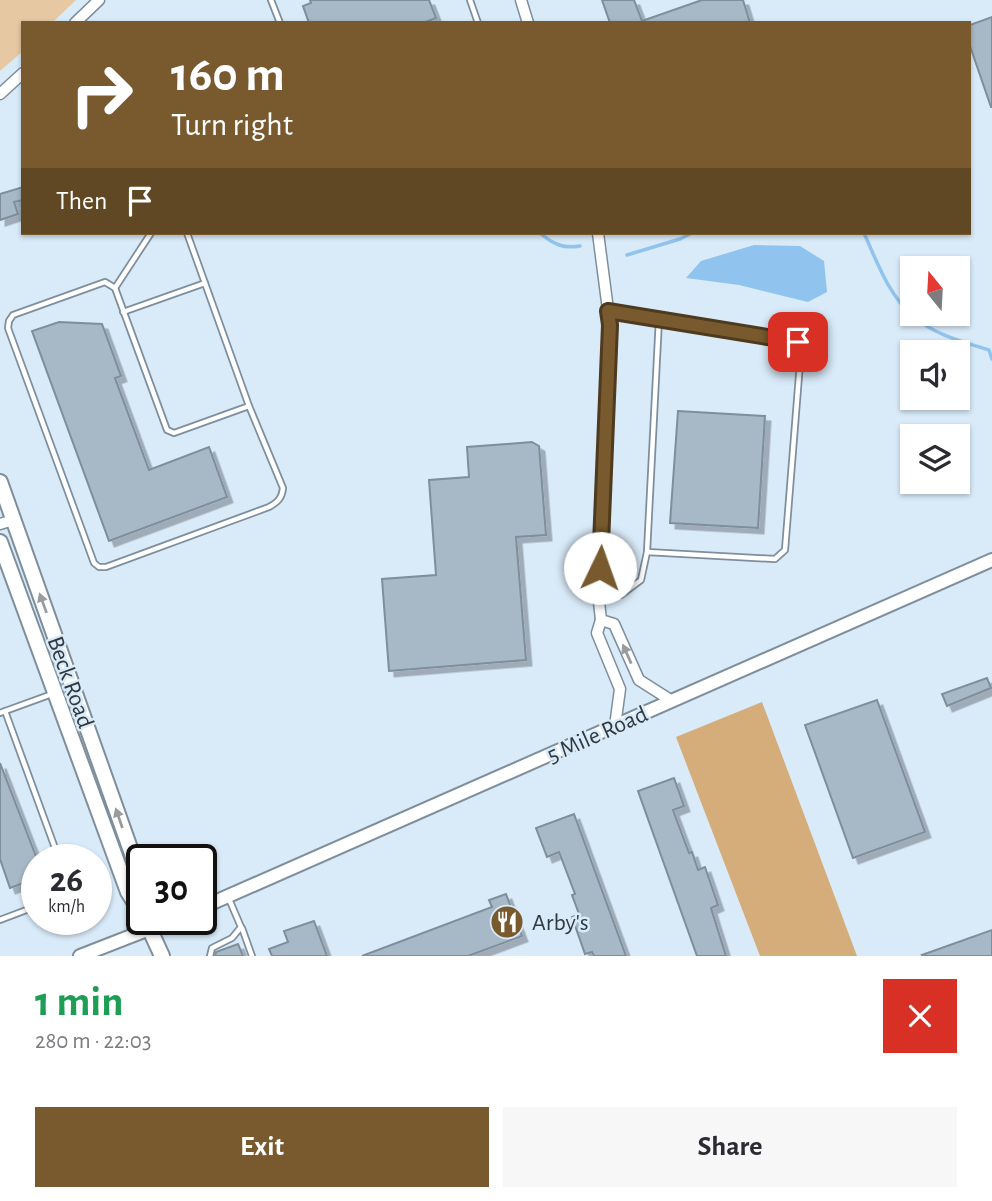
<!DOCTYPE html>
<meta charset="utf-8">
<style>
body{margin:0;font-family:"Alegreya Sans",sans-serif;background:#f7f7f7;color:#2b2b33;height:100vh;display:flex;flex-direction:column;font-size:26px;white-space:nowrap}
*{box-sizing:border-box;margin:0}
p{font-size:23px;color:#7c7c81}
.icon{flex:none;width:38px;height:38px;fill:none;stroke:currentColor;stroke-width:2;stroke-linecap:round;stroke-linejoin:round}
.map{position:relative;height:956px;overflow:hidden}
.sheet{display:flex;flex-direction:column;background:#fff;flex:1}
.sheet>*{flex:none}
.banner{position:absolute;left:21px;top:21px;width:950px;height:214px;border-radius:0px;box-shadow:0 2px 5px #0004;background:#785a2e;color:#fff;overflow:hidden}
.needle{width:46px;rotate:342deg}
.tools{position:absolute;left:900px;top:256px;display:grid;gap:14px}
.tools a{display:grid;place-items:center;width:70px;height:70px;border-radius:0px;background:#fff;box-shadow:0 2px 5px #0004;font-size:35px}
.speed{position:absolute;left:21px;top:844px;display:flex;gap:14px;font-size:35px;font-weight:700;text-align:center}
.speed>*{display:grid;place-content:center;width:91px;height:91px;border-radius:50%;background:#fff;box-shadow:0 2px 5px #0004;line-height:1}
.speed small{font-size:18px;font-weight:400}
.speed .limit{border:4px solid #111;border-radius:10px;background:#fff;color:#111}
.pin{position:absolute;display:grid;place-items:center;width:60px;height:60px;color:#fff;margin:-30px;border-radius:14px;box-shadow:0 4px 10px #0006}
.me{position:absolute;width:77px;margin:-38px;rotate:3deg;stroke-linejoin:round;filter:drop-shadow(0 0 5px #0008)}
.turn{display:flex;align-items:center;gap:24px;height:147px;padding:0 35px;font-size:32px}
.turn .icon{width:91px;height:91px;stroke-width:2.5}
.turn b{display:block;font-size:49px;line-height:60px}
.then{display:flex;align-items:center;height:66px;padding:0 35px;background:#0003;gap:14px;font-size:26px}
.round{display:grid;place-items:center;flex:none;width:74px;height:74px;border-radius:0px;background:#f7f7f7}
.overview{display:flex;align-items:center;justify-content:space-between;height:119px;padding:0 35px}
h1{font-size:42px;font-weight:600;line-height:52px;color:#1e9e55}
.button{display:flex;gap:14px;margin-top:auto;padding:14px 35px}
.button a{flex:1;height:80px;border-radius:0px;background:#785a2e;color:#fff;font-size:28px;font-weight:600;line-height:80px;text-align:center}
.button a+a{background:#f7f7f7;color:#2b2b33}
.map>svg:first-child{display:block}
.green{fill:#e6c9a3}
.forest{fill:#d4ad7a}
.water{fill:#90c4ee}
.lines{fill:none;stroke-linecap:round;stroke-linejoin:round}
.stream{stroke:#90c4ee;stroke-width:3.5}
.building{fill:#a7b8c6;stroke:#7e8e9b;stroke-width:2;filter:url(#shadow)}
.service-casing{stroke:#7e8e9c;stroke-width:8}
.minor-casing{stroke:#7e8e9c;stroke-width:13}
.tertiary-casing{stroke:#7e8e9c;stroke-width:16}
.secondary-casing{stroke:#7e8e9c;stroke-width:18}
.service{stroke:#fff;stroke-width:4.5}
.minor{stroke:#fff;stroke-width:10}
.tertiary{stroke:#fff;stroke-width:12}
.secondary{stroke:#fff;stroke-width:14}
.oneway{fill:#989c9e}
.route-casing{stroke:#4e3a1e;stroke-width:18}
.route{stroke:#785a2e;stroke-width:12}
.labels{text-anchor:middle;stroke-width:5;stroke-linejoin:round;paint-order:stroke}
.street-label{font-size:24px;fill:#31383e;stroke:#d9ebf9}
.poi-label{font-size:24px;fill:#31383e;stroke:#d9ebf9;text-anchor:start}
</style>
<div class="map">
<svg width="992" height="956" viewBox="0 0 992 956">
<defs>
<filter id="shadow"><feDropShadow dx="5.5" dy="5.5" stdDeviation="0" flood-color="#0004"/></filter>
</defs>
<rect width="100%" height="100%" fill="#d9ebf9"/>
<polygon class="green" points="0,0 76,0 52,23 23,23 23,51 0,71"/>
<polygon class="forest" points="762,702 857,956 760,956 676,737"/>
<polygon class="water" points="754,245 800,246 824,261 827,292 808,302 739,285 686,278 701,261"/>
<g class="lines">
<g class="stream">
<path d="M540,233c13,11 23,16 40,13"/>
<path d="M864,233c13,29 25,63 50,84 21,18 50,25 75,33l3,9"/>
<polyline points="627,255 680,239 692,233"/>
</g>
</g>
<g class="building">
<polygon points="310,0 429,0 436,18 423,23 309,23 303,6 311,3"/>
<polygon points="602,0 634,0 642,21 702,0 743,0 750,23 610,23"/>
<polygon points="992,17 992,107 991,107 970,46 970,25"/>
<polygon points="23,187 23,200 14,202 18,214 0,220 0,194"/>
<polygon points="59,322 102,324 121,376 115,378 149,470 209,447 227,497 109,541 32,331"/>
<polygon points="678,411 765,416 758,528 670,523"/>
<polygon points="532,442 539,446 546,535 516,537 526,660 389,671 382,579 436,575 429,480 469,477 467,447"/>
<polygon points="987,678 991,688 947,706 942,694"/>
<polygon points="877,700 925,832 853,858 805,725"/>
<polygon points="0,763 37,859 37,878 10,888 0,859"/>
<polygon points="674,778 684,806 673,810 689,853 692,852 698,870 705,867 718,905 711,908 726,956 697,956 638,791"/>
<polygon points="574,814 626,956 594,956 592,952 585,954 572,917 579,914 572,895 575,894 559,852 547,857 536,828"/>
<polygon points="506,894 522,936 468,956 362,956 492,907 489,900"/>
<polygon points="314,921 327,956 272,956 269,949 288,942 284,931"/>
<polygon points="992,930 992,956 923,956 922,955"/>
<polygon points="238,944 243,956 215,956 216,952"/>
</g>
<g class="lines">
<defs>
<g id="service">
<polyline points="271,0 280,23"/>
<polyline points="470,0 478,23"/>
<polyline points="187,233 249,406"/>
<path d="M105,282l10,6 52,142 7,3 75,-27 34,82c-1,10 -5,14 -14,19l-163,60h-7l-5,-4 -86,-235 1,-7 4,-6z"/>
<polyline points="115,288 151,233"/>
<polyline points="123,312 205,283"/>
<polyline points="647,552 659,319"/>
<polyline points="599,594 621,595 641,580 647,552 775,559 785,550 800,363 798,342 609,311"/>
<polyline points="5,711 59,859"/>
<polyline points="0,713 52,694"/>
<polyline points="0,920 37,906"/>
<polyline points="242,928 252,956"/>
<polyline points="210,956 212,948 232,938 241,927 229,899"/>
</g>
<g id="minor">
<polyline points="521,0 528,23"/>
<polyline points="75,23 99,0"/>
<polyline points="0,94 23,73"/>
<polyline points="598,233 610,325 598,593 601,620"/>
<polyline points="0,524 13,520"/>
<polyline points="615,726 620,689 597,633 601,620 614,624 639,680 672,701"/>
</g>
<g id="tertiary">
<polyline points="201,908 992,560"/>
<polyline points="80,956 175,919"/>
</g>
<g id="secondary">
<polyline points="0,482 142,882"/>
<polyline points="0,542 128,892 142,914"/>
<polyline points="145,919 162,956"/>
</g>
</defs>
<use href="#service" class="service-casing"/>
<use href="#minor" class="minor-casing"/>
<use href="#tertiary" class="tertiary-casing"/>
<use href="#secondary" class="secondary-casing"/>
<use href="#service" class="service"/>
<use href="#minor" class="minor"/>
<use href="#tertiary" class="tertiary"/>
<use href="#secondary" class="secondary"/>
</g>
<defs><path id="oneway-solid" d="M-6-.8H1V-3.2L6.5 0L1 3.2V.8H-6Z" transform="scale(1.75)"/></defs>
<g class="oneway">
<use href="#oneway-solid" transform="translate(43 603) rotate(-110)"/>
<use href="#oneway-solid" transform="translate(627 654) rotate(-114)"/>
<use href="#oneway-solid" transform="translate(119 818) rotate(-109)"/>
</g>
<g class="lines">
<defs>
<polyline id="route" points="600,568 610,325 608,311 798,342"/>
</defs>
<use href="#route" class="route-casing"/>
<use href="#route" class="route"/>
</g>
<defs>
<symbol id="restaurant-disc" viewBox="-11 -11 22 22"><circle r="9.5" fill="#785a2e" stroke="#d9ebf9"/><path d="M-5-6h1v4h1v-4h1v4h1v-4h1v5L-1.5 .5V6h-2V.5L-5-1ZM5-6V6H3V1.5H1.5Q1.5-4 5-6Z" fill="#fff"/></symbol>
</defs>
<g fill-rule="evenodd">
<use href="#restaurant-disc" x="488" y="903" width="38" height="38"/>
</g>
<g class="labels">
<g class="street-label">
<text transform="translate(71 682) rotate(70)" y="8">Beck Road</text>
<text transform="translate(597 734) rotate(-24)" y="8">5 Mile Road</text>
</g>
<g class="poi-label">
<text x="532" y="930">Arby's</text>
</g>
</g>
</svg>
<div class="tools">
<a><svg class="needle" viewBox="-14 -14 28 28"><path d="M0-13l5 13h-10z" fill="#e53935"/><path d="M0 13l5-13h-10z" fill="#7c7c81"/></svg></a>
<a><svg class="icon" aria-label="sound" viewBox="0 0 24 24"><path d="M4 9h4l5-4v14l-5-4H4zM17 9q2 3 0 6"/></svg></a>
<a><svg class="icon" aria-label="layers" viewBox="0 0 24 24"><path d="M12 4l9 5-9 5-9-5zM3 14l9 5 9-5"/></svg></a>
</div>
<div class="speed"><div>26<small>km/h</small></div><div class="limit">30</div></div>
<div class="pin" style="left:798px;top:342px;background:#d93025"><svg class="icon" aria-label="arrive" viewBox="0 0 24 24"><path d="M6 21V4h12l-3 4 3 4H6"/></svg></div>
<svg class="me" style="left:600px;top:568px" viewBox="-20 -20 40 40"><circle r="19" fill="#fff"/><path d="M0-13L10 11 0 6-10 11z" fill="#785a2e"/></svg>
<div class="banner">
<div class="turn"><svg class="icon" aria-label="right" viewBox="0 0 24 24"><path d="M7 20v-9h11M14 6l5 5-5 5"/></svg><div><b>160 m</b>Turn right</div></div>
<div class="then">Then<svg class="icon" aria-label="arrive" viewBox="0 0 24 24"><path d="M6 21V4h12l-3 4 3 4H6"/></svg></div>
</div>
</div>
<section class="sheet">
<div class="overview"><div><h1>1 min</h1><p>280 m · 22:03</p></div><a class="round" style="background:#d93025;color:#fff"><svg class="icon" aria-label="close" viewBox="0 0 24 24"><path d="M6 6l12 12M18 6L6 18"/></svg></a></div>
<div class="button"><a>Exit</a><a>Share</a></div>
</section>
